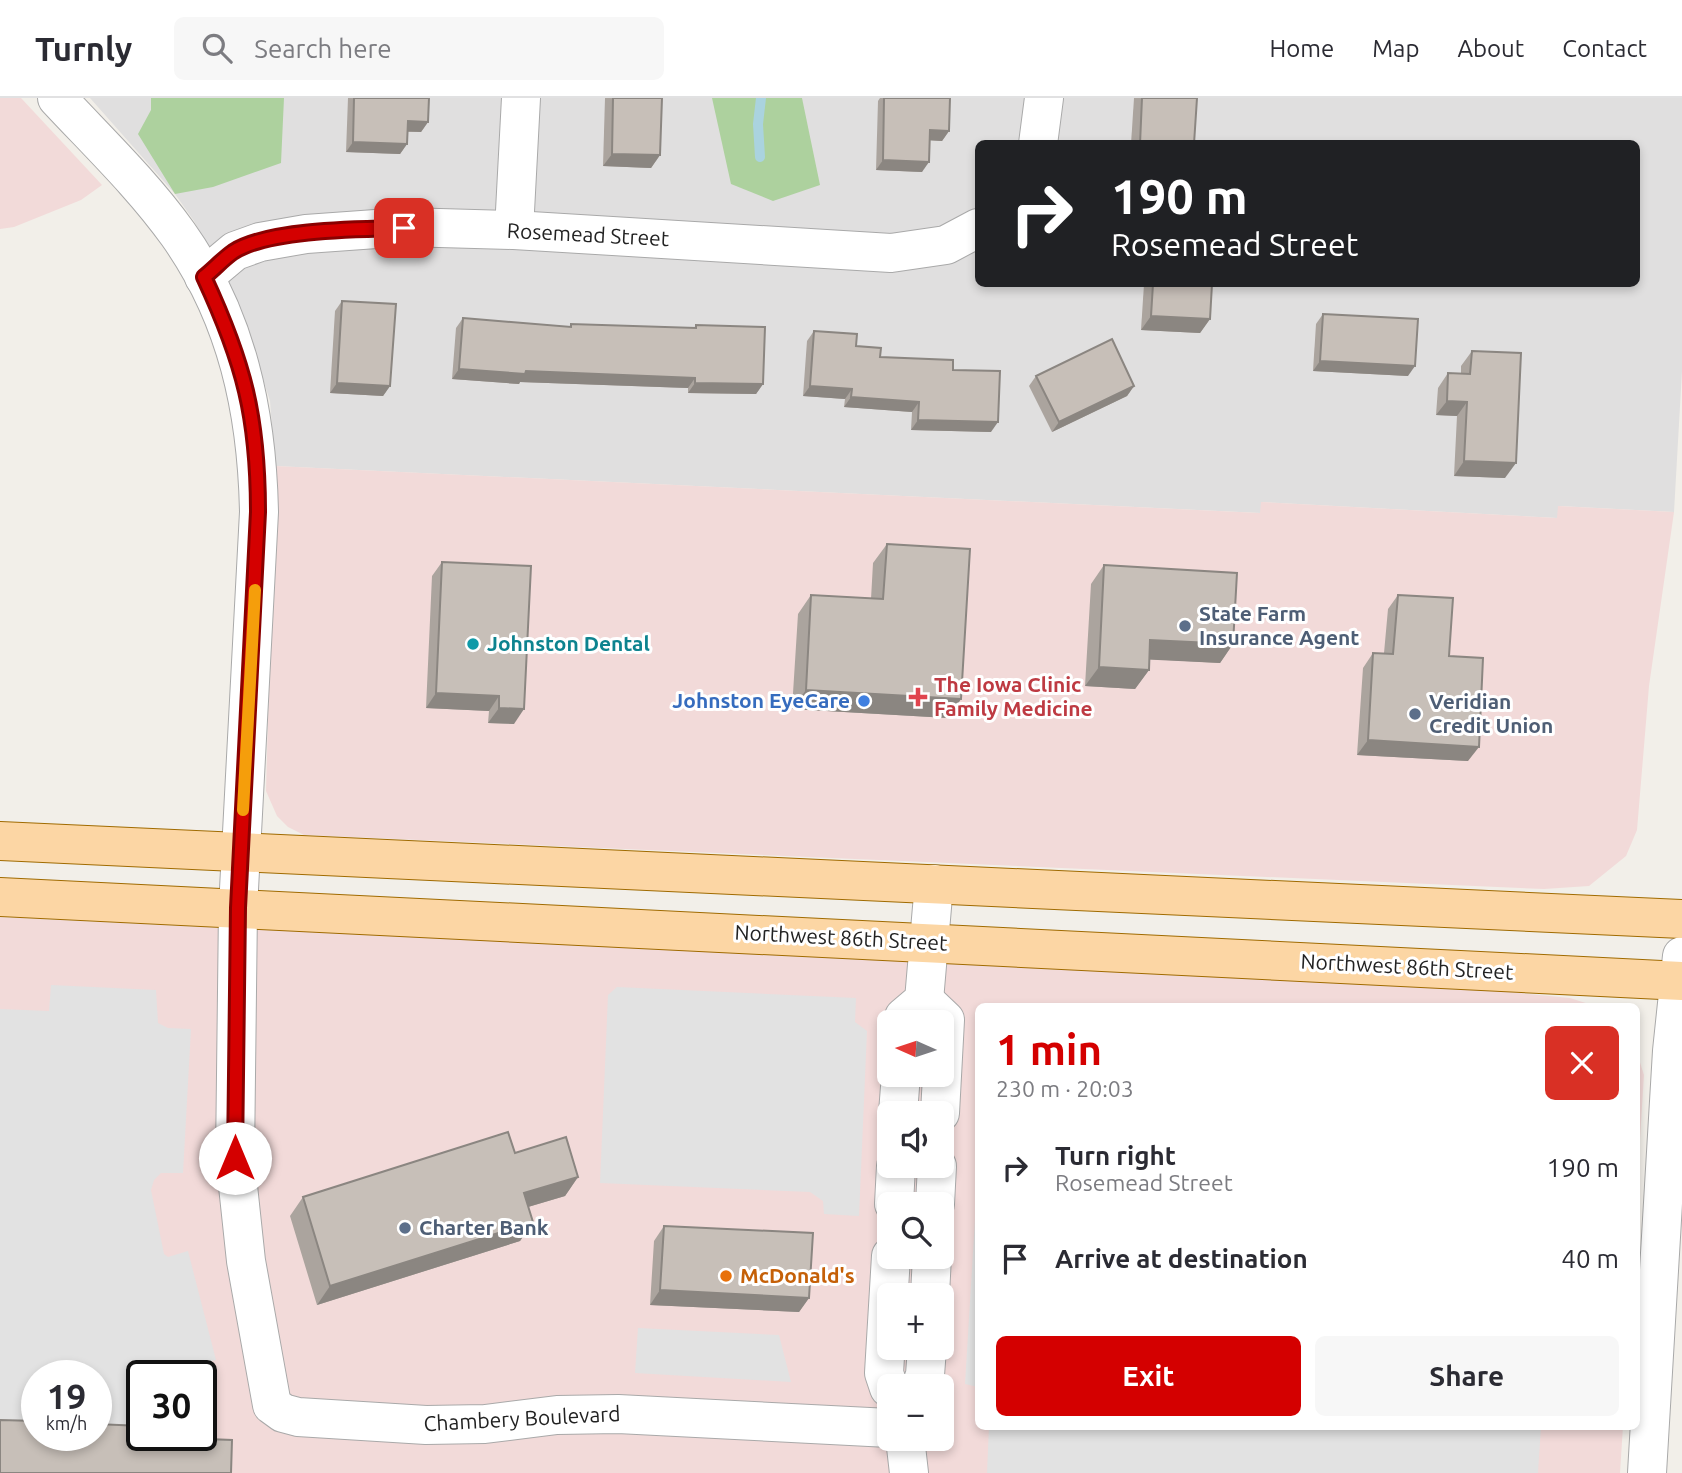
<!DOCTYPE html>
<meta charset="utf-8">
<style>
body{margin:0;font-family:Ubuntu,sans-serif;background:#f7f7f7;color:#2b2b33;height:100vh;display:flex;flex-direction:column;font-size:26px;white-space:nowrap}
*{box-sizing:border-box;margin:0}
p{font-size:23px;color:#7c7c81}
.icon{flex:none;width:38px;height:38px;fill:none;stroke:currentColor;stroke-width:2;stroke-linecap:round;stroke-linejoin:round}
.map{position:relative;flex:1;overflow:hidden}
.drawer{position:absolute;left:975px;top:905px;width:665px;height:427px;display:flex;flex-direction:column;background:#fff;border-radius:10px;box-shadow:0 4px 10px #0003}
.drawer>*{flex:none}
.hud{position:absolute;left:975px;top:42px;width:665px;height:147px;border-radius:10px;box-shadow:0 4px 10px #0003;background:#202124;color:#fff;overflow:hidden}
.needle{width:46px;rotate:273deg}
.buttons{position:absolute;left:877px;top:912px;display:grid;gap:14px}
.buttons a{display:grid;place-items:center;width:77px;height:77px;border-radius:10px;background:#fff;box-shadow:0 4px 10px #0003;font-size:35px}
.speed{position:absolute;left:21px;top:1262px;display:flex;gap:14px;font-size:35px;font-weight:700;text-align:center}
.speed>*{display:grid;place-content:center;width:91px;height:91px;border-radius:50%;background:#fff;box-shadow:0 4px 10px #0003;line-height:1}
.speed small{font-size:18px;font-weight:400}
.speed .limit{border:4px solid #111;border-radius:10px;background:#fff;color:#111}
.pin{position:absolute;display:grid;place-items:center;width:60px;height:60px;color:#fff;margin:-30px;border-radius:14px;box-shadow:0 4px 10px #0006}
.me{position:absolute;width:77px;margin:-38px;rotate:0deg;stroke-linejoin:round;filter:drop-shadow(0 0 5px #0008)}
.turn{display:flex;align-items:center;gap:24px;height:147px;padding:0 21px;font-size:32px}
.turn .icon{width:91px;height:91px;stroke-width:2.5}
.turn b{display:block;font-size:49px;line-height:60px}
.round{display:grid;place-items:center;flex:none;width:74px;height:74px;border-radius:10px;background:#f7f7f7}
.headline{display:flex;align-items:center;justify-content:space-between;height:119px;padding:0 21px}
h1{font-size:42px;font-weight:700;line-height:52px;color:#d40000}
.button{display:flex;gap:14px;margin-top:auto;padding:14px 21px}
.button a{flex:1;height:80px;border-radius:10px;background:#d40000;color:#fff;font-size:28px;font-weight:700;line-height:80px;text-align:center}
.button a+a{background:#f7f7f7;color:#2b2b33}
ul{padding:0;list-style:none}
li{display:flex;align-items:center;gap:21px;height:91px;padding:0 21px}
li div{flex:1}
li b{display:block;font-size:26px}
li em{font-style:normal}
header{display:flex;align-items:center;gap:42px;box-sizing:border-box;height:98px;padding:0 35px;background:#fff;border-bottom:2px solid #e1e1e2}
header strong{font-size:33px}
nav{display:flex;gap:38px;margin-inline-start:auto;font-size:24px}
.search{width:490px;height:63px;background:#f7f7f7;display:flex;align-items:center;gap:18px;box-sizing:border-box;padding:0 24px;border-radius:10px;color:#7c7c81;font-size:26px}
.map>svg:first-child{display:block}
.residential{fill:#e0dfdf;fill-rule:evenodd}
.commercial{fill:#f2dad9;fill-rule:evenodd}
.forest{fill:#add19e}
.parking{fill:#e2e2e2}
.lines{fill:none;stroke-linecap:round;stroke-linejoin:round}
.stream{stroke:#aad3df;stroke-width:10}
.minor-casing{stroke:#a9a9a9;stroke-width:40}
.major-casing{stroke:#a06b00;stroke-width:40}
.minor{stroke:#fff;stroke-width:38}
.major{stroke:#fcd6a4;stroke-width:38}
.wall{fill:#aba49e}
.shaded-wall{fill:#8b8681}
.building{fill:#c7bfb8;stroke:#8b8681;stroke-width:2}
.route-casing{stroke:#8a0000;stroke-width:18}
.route{stroke:#d40000;stroke-width:12}
.slow{stroke:#f59e0b;stroke-width:12}
.service-dot{fill:#5c6f8a;stroke:#fff;stroke-width:2.5}
.culture-dot{fill:#0f9aa8;stroke:#fff;stroke-width:2.5}
.health-dot{fill:#e0444e;stroke:#fff;stroke-width:2.5}
.shop-dot{fill:#3f7fe0;stroke:#fff;stroke-width:2.5}
.food-dot{fill:#e8710a;stroke:#fff;stroke-width:2.5}
.labels{text-anchor:middle;stroke-width:6;stroke-linejoin:round;paint-order:stroke}
.street-label{font-size:21px;fill:#222;stroke:#fff}
.service-label{font-size:21px;font-weight:bold;fill:#4e5e75;stroke:#fff;text-anchor:start}
.culture-label{font-size:21px;font-weight:bold;fill:#0d838f;stroke:#fff;text-anchor:start}
.health-label{font-size:21px;font-weight:bold;fill:#be3a42;stroke:#fff;text-anchor:start}
.shop-label{font-size:21px;font-weight:bold;fill:#366cbe;stroke:#fff;text-anchor:end}
.food-label{font-size:21px;font-weight:bold;fill:#c56008;stroke:#fff;text-anchor:start}
</style>
<header>
<strong>Turnly</strong>
<div class="search"><svg class="icon" aria-label="search" viewBox="0 0 24 24"><circle cx="10" cy="10" r="6"/><path d="M15 15l6 6"/></svg>Search here</div>
<nav><a>Home</a><a>Map</a><a>About</a><a>Contact</a></nav>
</header>
<div class="map">
<svg width="1682" height="1375" viewBox="0 0 1682 1375">
<rect width="100%" height="100%" fill="#f2efe9"/>
<path class="residential" d="M90,0h1592v273l-8,141 -115,-6 -1,12 -297,-16v11l-986,-47 -5,-65 -27,-83 -49,-97 -19,-27zM978,46h658v140h-658z"/>
<g class="commercial">
<polygon points="0,0 21,0 102,87 81,102 14,129 0,131"/>
<polygon points="275,368 1260,415 1261,404 1557,420 1558,408 1674,414 1649,588 1637,732 1626,758 1589,788 1544,791 304,737 288,729 277,718 266,693"/>
<path d="M0,819l1480,72 90,9 25,8h-617v420h645l-3,47h-1620zM889,924h53v52h-53zM889,1015h53v53h-53zM889,1106h53v52h-53zM889,1197h53v53h-53zM37,1278h59v59h-59zM142,1278h59v59h-59zM889,1288h53v52h-53z"/>
<polygon points="1636,952 1644,977 1636,1104"/>
</g>
<g class="forest">
<polygon points="151,0 284,0 281,65 213,89 175,96 138,36 151,12"/>
<polygon points="712,0 802,0 820,87 773,103 731,86"/>
</g>
<g class="parking">
<polygon points="51,887 156,892 158,925 168,930 191,931 183,1075 161,1075 154,1082 151,1092 164,1156 168,1159 188,1153 216,1262 194,1267 189,1277 142,1278 142,1337 96,1337 96,1278 37,1278 37,1336 0,1334 0,911 49,913"/>
<polygon points="617,889 856,900 855,924 867,933 859,1118 824,1116 823,1103 810,1094 600,1085 608,897"/>
<polygon points="978,1072 978,1289 965,1286"/>
<polygon points="638,1230 779,1237 791,1284 635,1275"/>
<polygon points="989,1328 1541,1328 1538,1375 987,1375"/>
</g>
<g class="lines">
<polyline class="stream" points="760,59 758,26 761,0"/>
<defs>
<g id="minor">
<path d="M57,0c41,44 86,87 121,136 59,83 79,178 81,278l-21,396 -3,250 11,103 26,144 11,8 15,4 128,8 59,-1 72,-9 61,-1 271,14"/>
<polyline points="1038,46 1044,0"/>
<polyline points="514,132 521,0"/>
<polyline points="204,179 235,153 260,144 306,136 404,129 514,132 891,155 946,147 978,130"/>
<polyline points="924,902 945,922 940,1015"/>
<polyline points="903,924 904,919 924,902 934,786"/>
<polyline points="898,1015 901,976"/>
<polyline points="894,1106 896,1068"/>
<polyline points="935,1106 937,1068"/>
<polyline points="930,1197 932,1158"/>
<polyline points="921,1288 925,1277 927,1250"/>
<polyline points="889,1290 884,1275 891,1158"/>
<polyline points="905,1340 909,1375"/>
<polyline points="1647,1375 1672,953 1682,858"/>
</g>
<g id="major">
<polyline points="0,743 1682,821"/>
<polyline points="0,799 1682,883"/>
</g>
</defs>
<use href="#minor" class="minor-casing"/>
<use href="#major" class="major-casing"/>
<use href="#minor" class="minor"/>
<use href="#major" class="major"/>
</g>
<g class="wall">
<polygon points="348,0 429,0 428,24 421,34 408,34 407,46 400,56 346,54"/>
<polygon points="605,0 662,0 660,57 651,70 603,68"/>
<polygon points="880,0 950,0 949,33 942,43 929,42 922,74 876,72 878,3"/>
<polygon points="1134,0 1197,0 1194,46 1131,46"/>
<polygon points="1144,186 1212,186 1210,221 1200,235 1141,232"/>
<polygon points="342,203 390,288 383,298 330,295 335,213"/>
<polygon points="1323,216 1408,278 1313,273 1316,226"/>
<polygon points="463,220 569,229 571,226 694,230 696,227 763,286 756,296 688,295 688,290 520,284 519,286 452,281 456,230"/>
<polygon points="814,233 856,248 880,259 953,272 991,334 911,332 912,314 844,309 845,301 803,298 807,243"/>
<polygon points="1472,253 1505,380 1454,378 1457,318 1436,317 1438,290 1448,275 1461,275 1461,268"/>
<polygon points="1036,278 1134,288 1127,298 1052,334 1029,288"/>
<polygon points="887,446 961,601 948,620 792,611 798,516 811,497 871,501 873,465"/>
<polygon points="442,464 514,626 488,625 489,613 426,610 432,478"/>
<polygon points="1104,467 1233,546 1220,565 1149,561 1149,572 1135,591 1085,588 1091,486"/>
<polygon points="1398,497 1449,558 1468,663 1357,657 1363,570 1373,555 1384,555 1388,511"/>
<polygon points="515,1055 578,1079 565,1098 528,1109 533,1124 520,1143 317,1207 290,1118 303,1099"/>
<polygon points="664,1128 809,1200 799,1214 650,1207 654,1143"/>
</g>
<g class="shaded-wall">
<polygon points="408,23 428,24 421,34 401,33"/>
<polygon points="930,32 949,33 942,43 923,42"/>
<polygon points="353,44 407,46 400,56 346,54"/>
<polygon points="612,56 660,57 651,70 603,68"/>
<polygon points="883,62 929,64 922,74 876,72"/>
<polygon points="1151,218 1210,221 1200,235 1141,232"/>
<polygon points="1320,263 1415,268 1408,278 1313,273"/>
<polygon points="459,271 526,273 695,280 688,290 520,284 519,286 452,281"/>
<polygon points="337,285 390,288 383,298 330,295"/>
<polygon points="695,285 763,286 756,296 688,295"/>
<polygon points="810,288 852,291 845,301 803,298"/>
<polygon points="1134,288 1127,298 1052,334 1059,324"/>
<polygon points="851,299 919,304 912,314 844,309"/>
<polygon points="1447,303 1467,304 1457,318 1436,317"/>
<polygon points="918,322 998,324 991,334 911,332"/>
<polygon points="1464,363 1516,365 1505,380 1454,378"/>
<polygon points="1150,542 1233,546 1220,565 1137,561"/>
<polygon points="1099,569 1149,572 1135,591 1085,588"/>
<polygon points="806,592 961,601 948,620 792,611"/>
<polygon points="436,595 499,598 489,613 426,610"/>
<polygon points="499,610 524,611 514,626 488,625"/>
<polygon points="1368,642 1479,649 1468,663 1357,657"/>
<polygon points="578,1079 565,1098 511,1114 524,1095"/>
<polygon points="533,1124 520,1143 317,1207 330,1188"/>
<polygon points="660,1192 809,1200 799,1214 650,1207"/>
</g>
<g class="building">
<polygon points="354,0 429,0 428,24 408,23 407,46 353,44"/>
<polygon points="613,0 662,0 660,57 612,56"/>
<polygon points="884,0 950,0 949,33 930,32 929,64 883,62"/>
<polygon points="1142,0 1197,0 1194,46 1140,46"/>
<polygon points="1153,186 1212,186 1210,221 1151,218"/>
<polygon points="342,203 396,206 390,288 337,285"/>
<polygon points="1323,216 1418,221 1415,268 1320,263"/>
<polygon points="463,220 571,229 571,226 696,230 696,227 765,229 763,286 695,285 695,280 526,273 525,276 459,271"/>
<polygon points="814,233 857,236 856,248 881,250 880,259 953,262 953,272 1000,273 998,324 918,322 919,304 851,299 852,291 810,288"/>
<polygon points="1112,241 1134,288 1059,324 1036,278"/>
<polygon points="1472,253 1521,255 1516,365 1464,363 1467,304 1447,303 1448,275 1470,276"/>
<polygon points="887,446 970,451 961,601 806,592 811,497 883,501"/>
<polygon points="442,464 531,468 524,611 499,610 499,598 436,595"/>
<polygon points="1104,467 1237,475 1233,546 1150,542 1149,572 1099,569"/>
<polygon points="1398,497 1453,500 1449,558 1483,560 1479,649 1368,642 1373,555 1393,556"/>
<polygon points="508,1034 515,1055 566,1039 578,1079 524,1095 533,1124 330,1188 303,1099"/>
<polygon points="664,1128 813,1135 809,1200 660,1192"/>
<polygon points="0,1322 37,1323 37,1337 96,1337 96,1326 142,1328 142,1337 201,1337 201,1331 207,1331 207,1341 232,1342 231,1375 0,1375"/>
</g>
<g class="lines">
<defs>
<path id="route" d="M235,1060l3,-250 20,-396c0,-95 -14,-149 -54,-235 10,-8 19,-18 29,-25 35,-23 128,-23 171,-24"/>
</defs>
<use href="#route" class="route-casing"/>
<use href="#route" class="route"/>
<polyline class="slow" points="243,712 255,492"/>
</g>
<g class="service-dot">
<circle cx="1185" cy="528" r="7"/>
<circle cx="1415" cy="616" r="7"/>
<circle cx="405" cy="1130" r="7"/>
</g>
<circle class="culture-dot" cx="473" cy="546" r="7"/>
<path class="health-dot" d="M914.5 588.5h7v7h7v7h-7v7h-7v-7h-7v-7h7z"/>
<circle class="shop-dot" cx="864" cy="603" r="7"/>
<circle class="food-dot" cx="726" cy="1178" r="7"/>
<g class="labels">
<g class="street-label">
<text transform="translate(588 137) rotate(3)" y="7">Rosemead Street</text>
<text transform="translate(841 840) rotate(3)" y="7">Northwest 86th Street</text>
<text transform="translate(1407 869) rotate(3)" y="7">Northwest 86th Street</text>
<text transform="translate(522 1321) rotate(-3)" y="7">Chambery Boulevard</text>
</g>
<g class="service-label">
<text x="1199" y="523">State Farm<tspan x="1199" dy="24">Insurance Agent</tspan></text>
<text x="1429" y="611">Veridian<tspan x="1429" dy="24">Credit Union</tspan></text>
<text x="419" y="1137">Charter Bank</text>
</g>
<g class="culture-label">
<text x="487" y="553">Johnston Dental</text>
</g>
<g class="health-label">
<text x="934" y="594">The Iowa Clinic<tspan x="934" dy="24">Family Medicine</tspan></text>
</g>
<g class="shop-label">
<text x="850" y="610">Johnston EyeCare</text>
</g>
<g class="food-label">
<text x="740" y="1185">McDonald's</text>
</g>
</g>
</svg>
<div class="buttons">
<a><svg class="needle" viewBox="-14 -14 28 28"><path d="M0-13l5 13h-10z" fill="#e53935"/><path d="M0 13l5-13h-10z" fill="#7c7c81"/></svg></a>
<a><svg class="icon" aria-label="sound" viewBox="0 0 24 24"><path d="M4 9h4l5-4v14l-5-4H4zM17 9q2 3 0 6"/></svg></a>
<a><svg class="icon" aria-label="search" viewBox="0 0 24 24"><circle cx="10" cy="10" r="6"/><path d="M15 15l6 6"/></svg></a>
<a>+</a>
<a>−</a>
</div>
<div class="speed"><div>19<small>km/h</small></div><div class="limit">30</div></div>
<div class="pin" style="left:404px;top:130px;background:#d93025"><svg class="icon" aria-label="arrive" viewBox="0 0 24 24"><path d="M6 21V4h12l-3 4 3 4H6"/></svg></div>
<svg class="me" style="left:235px;top:1060px" viewBox="-20 -20 40 40"><circle r="19" fill="#fff"/><path d="M0-13L10 11 0 6-10 11z" fill="#d40000"/></svg>
<div class="hud">
<div class="turn"><svg class="icon" aria-label="right" viewBox="0 0 24 24"><path d="M7 20v-9h11M14 6l5 5-5 5"/></svg><div><b>190 m</b>Rosemead Street</div></div>
</div>
<section class="drawer">
<div class="headline"><div><h1>1 min</h1><p>230 m · 20:03</p></div><a class="round" style="background:#d93025;color:#fff"><svg class="icon" aria-label="close" viewBox="0 0 24 24"><path d="M6 6l12 12M18 6L6 18"/></svg></a></div>
<ul>
<li><svg class="icon" aria-label="right" viewBox="0 0 24 24"><path d="M7 20v-9h11M14 6l5 5-5 5"/></svg><div><b>Turn right</b><p>Rosemead Street</p></div><em>190 m</em></li>
<li><svg class="icon" aria-label="arrive" viewBox="0 0 24 24"><path d="M6 21V4h12l-3 4 3 4H6"/></svg><div><b>Arrive at destination</b></div><em>40 m</em></li>
</ul>
<div class="button"><a>Exit</a><a>Share</a></div>
</section>
</div>
